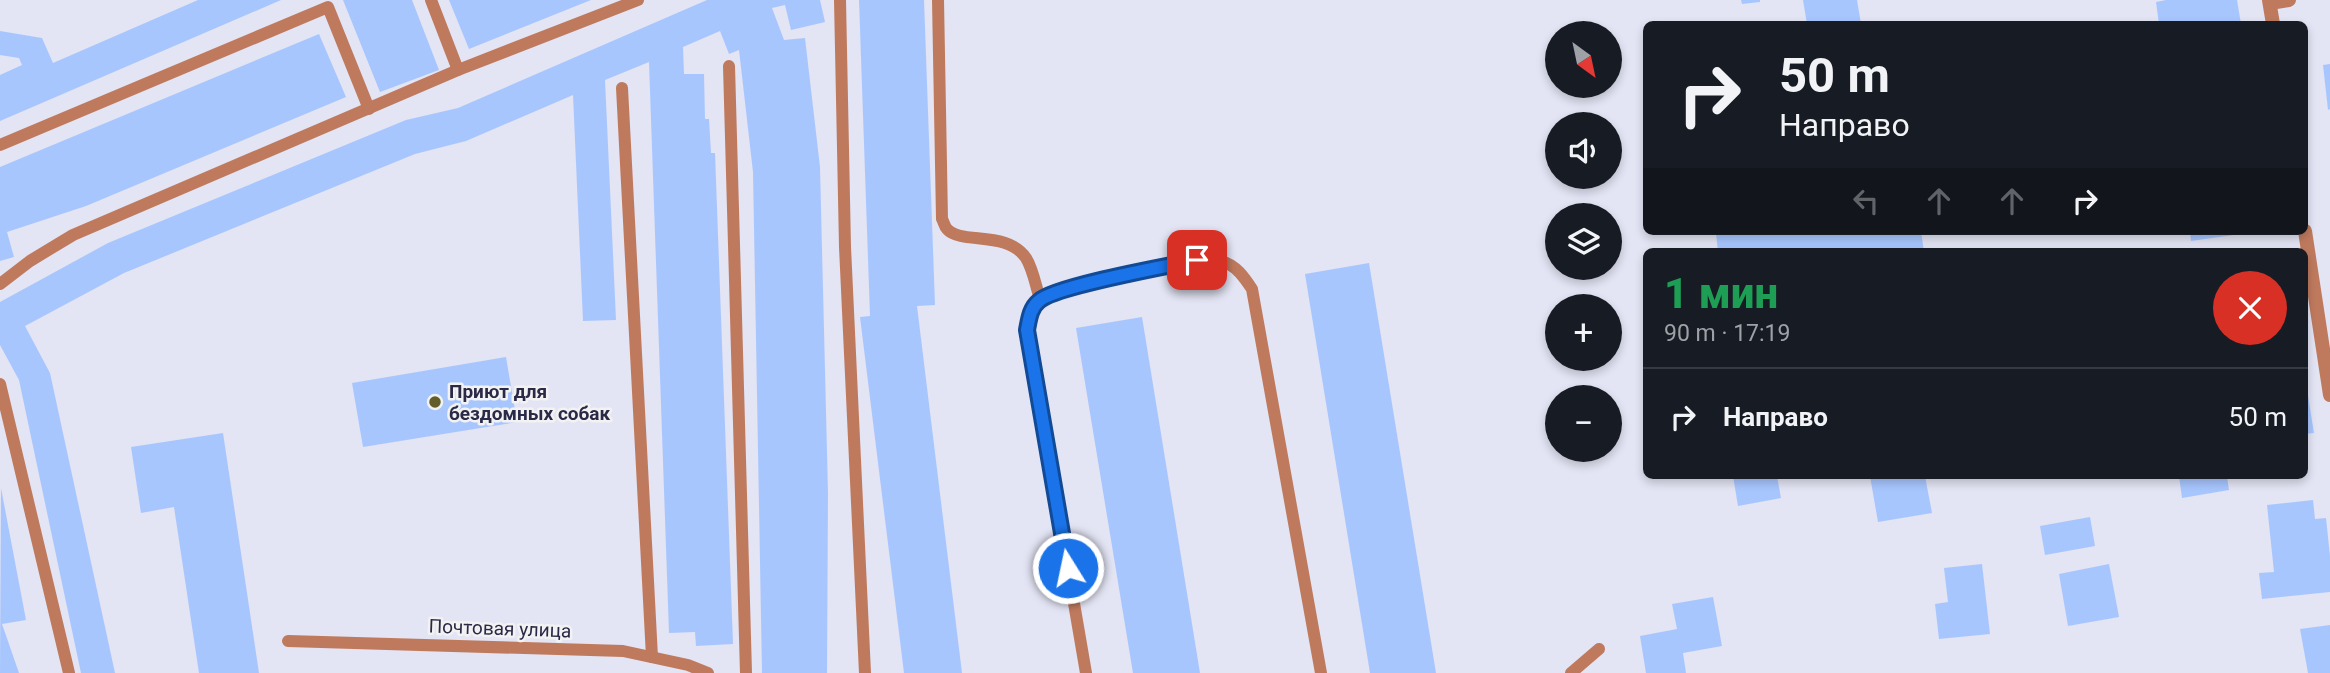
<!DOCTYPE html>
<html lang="ru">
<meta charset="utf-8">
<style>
body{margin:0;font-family:Roboto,sans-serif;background:#242831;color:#f1f3f6;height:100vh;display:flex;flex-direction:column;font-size:26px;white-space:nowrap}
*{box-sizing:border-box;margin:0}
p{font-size:23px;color:#9ea1a6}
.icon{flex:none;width:38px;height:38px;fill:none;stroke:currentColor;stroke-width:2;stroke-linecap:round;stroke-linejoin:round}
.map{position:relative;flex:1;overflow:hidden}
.side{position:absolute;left:1643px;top:248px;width:665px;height:231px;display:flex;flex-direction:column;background:#171b24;border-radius:10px;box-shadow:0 4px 10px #0003}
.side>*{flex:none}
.guide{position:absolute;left:1643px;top:21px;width:665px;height:214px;border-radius:10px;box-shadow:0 4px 10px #0003;background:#171b24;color:#f1f3f6;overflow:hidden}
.needle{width:46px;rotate:147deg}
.controls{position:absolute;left:1545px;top:21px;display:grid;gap:14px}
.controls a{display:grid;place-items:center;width:77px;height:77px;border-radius:50%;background:#171b24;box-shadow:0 4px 10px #0003;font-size:35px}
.pin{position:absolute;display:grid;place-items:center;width:60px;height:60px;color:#fff;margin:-30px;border-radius:14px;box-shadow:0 4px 10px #0006}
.me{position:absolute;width:77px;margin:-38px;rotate:350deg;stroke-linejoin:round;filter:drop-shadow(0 0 5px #0008)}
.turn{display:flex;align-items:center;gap:24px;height:147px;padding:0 21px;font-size:32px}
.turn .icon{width:91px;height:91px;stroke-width:2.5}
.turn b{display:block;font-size:49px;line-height:60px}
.lanes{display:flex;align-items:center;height:66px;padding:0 21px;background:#0003;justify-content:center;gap:35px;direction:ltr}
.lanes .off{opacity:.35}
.round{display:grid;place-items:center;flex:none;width:74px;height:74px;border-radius:37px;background:#242831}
.head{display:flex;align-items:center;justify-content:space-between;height:119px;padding:0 21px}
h1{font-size:42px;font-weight:800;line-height:52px;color:#1e9e55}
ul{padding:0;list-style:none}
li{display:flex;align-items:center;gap:21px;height:98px;padding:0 21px;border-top:2px solid #363941}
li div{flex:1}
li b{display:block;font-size:26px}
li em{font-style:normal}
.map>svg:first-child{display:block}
.building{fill:#a8c6fe}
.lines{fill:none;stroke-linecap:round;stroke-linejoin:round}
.lane{stroke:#bf7a5e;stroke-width:12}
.street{stroke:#bf7a5e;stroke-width:14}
.route-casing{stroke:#114b97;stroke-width:18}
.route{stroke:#1a73e8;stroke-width:12}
.poi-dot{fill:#625d29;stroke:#f2f2f2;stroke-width:2.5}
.labels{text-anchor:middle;stroke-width:5;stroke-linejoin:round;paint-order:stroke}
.poi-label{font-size:19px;font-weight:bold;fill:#2a2a48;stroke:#f2f2f2;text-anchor:start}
.street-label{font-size:19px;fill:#2a2a48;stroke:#f2f2f2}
</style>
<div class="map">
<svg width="2330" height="673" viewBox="0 0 2330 673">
<rect width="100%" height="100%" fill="#e3e4f4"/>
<g class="building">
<polygon points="198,0 281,0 0,121 0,75 22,65 19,58 0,55 0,31 42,38 53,63"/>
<polygon points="343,0 412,0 439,70 380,92"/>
<polygon points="449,0 591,0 469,49"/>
<polygon points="707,0 820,0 825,22 791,30 785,5 772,8 784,40 805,38 820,167 828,493 827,673 762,673 753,172 739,50 729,54 720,31 683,47 684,74 704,74 705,119 709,119 711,153 715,153 733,644 696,646 695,632 669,633 649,62 605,80 616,320 583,321 573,95 466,141 415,154 124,273 25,326 50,373 115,673 81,673 19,380 0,345 0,302 108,243 406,120 458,108"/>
<polygon points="859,0 924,0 935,305 917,306 962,673 904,673 860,317 870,316"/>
<polygon points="1741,0 1760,0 1760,2 1742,4"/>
<polygon points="1803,0 1857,0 1861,24 1807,24"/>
<polygon points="2166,0 2237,0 2241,24 2159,24 2156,2"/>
<polygon points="319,34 346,97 86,206 7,232 14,257 0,261 0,167"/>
<polygon points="2330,64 2330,109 2328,110 2323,65"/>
<polygon points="1728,231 1921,231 1924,252 1718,252 1716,233"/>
<polygon points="2190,231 2248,231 2248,233 2191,241"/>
<polygon points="1369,263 1436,673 1370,673 1305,274"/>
<polygon points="1142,317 1200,673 1133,673 1076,328"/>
<polygon points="506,357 517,422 363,447 352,383"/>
<polygon points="2306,383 2314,433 2305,434 2305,384"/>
<polygon points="223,433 259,673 199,673 174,507 141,513 131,447"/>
<polygon points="1733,476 1777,476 1781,498 1738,506"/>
<polygon points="1870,476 1925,476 1932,513 1878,522"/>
<polygon points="2179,476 2227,476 2229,490 2182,498"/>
<polygon points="1,488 26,620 2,624 19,673 0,673"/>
<polygon points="2313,500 2315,519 2326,518 2330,556 2330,592 2262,599 2259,573 2274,572 2267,505"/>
<polygon points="2090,517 2095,546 2045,555 2040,526"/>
<polygon points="1982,564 1990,634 1939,639 1935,604 1948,602 1944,568"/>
<polygon points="2109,564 2119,617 2068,626 2059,574"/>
<polygon points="1713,597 1722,646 1683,653 1686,673 1646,673 1640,636 1677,629 1672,604"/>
<polygon points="2330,625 2330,673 2308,673 2300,629"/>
</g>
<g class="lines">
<g class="lane">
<polyline points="431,0 458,70"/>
<polyline points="840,0 845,247 865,673"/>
<path d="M938,0l4,219c2,3 2,7 5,10 14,16 60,1 79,29 7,11 10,29 14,41"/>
<polyline points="729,66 746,673"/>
<polyline points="622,88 652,657"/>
<polyline points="0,145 328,7 369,109"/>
<polyline points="0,284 30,261 73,235 458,70 638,0"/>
<polyline points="0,384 69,673"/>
<polyline points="288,641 623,651 688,665 708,673"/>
<path d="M1086,673l-59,-343c2,-11 3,-21 12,-29 13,-13 163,-46 182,-40 15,4 23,16 31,28l69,384"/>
<polyline points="1571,673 1599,649"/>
</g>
<g class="street">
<polyline points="2269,0 2273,24"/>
<polyline points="2270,3 2289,0"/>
<polyline points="2305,231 2330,395"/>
</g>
</g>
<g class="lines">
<defs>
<path id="route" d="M1068,568l-41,-238c2,-10 3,-22 12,-29 16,-15 130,-35 158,-41"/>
</defs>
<use href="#route" class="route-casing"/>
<use href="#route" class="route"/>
</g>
<circle class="poi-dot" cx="435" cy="402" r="7"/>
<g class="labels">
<g class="poi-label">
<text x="449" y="398">Приют для<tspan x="449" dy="22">бездомных собак</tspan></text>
</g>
<g class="street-label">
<text transform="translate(500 628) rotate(2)" y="7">Почтовая улица</text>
</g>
</g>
</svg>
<div class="controls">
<a><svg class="needle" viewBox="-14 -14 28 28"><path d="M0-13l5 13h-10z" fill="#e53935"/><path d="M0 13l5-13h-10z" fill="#9ea1a6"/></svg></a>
<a><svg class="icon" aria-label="sound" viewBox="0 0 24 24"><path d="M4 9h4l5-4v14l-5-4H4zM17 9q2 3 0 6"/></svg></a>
<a><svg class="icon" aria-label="layers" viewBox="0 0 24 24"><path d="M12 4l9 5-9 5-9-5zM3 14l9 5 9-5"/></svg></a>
<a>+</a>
<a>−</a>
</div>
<div class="pin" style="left:1197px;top:260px;background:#d93025"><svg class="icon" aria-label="arrive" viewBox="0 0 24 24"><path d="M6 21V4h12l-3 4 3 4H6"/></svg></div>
<svg class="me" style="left:1068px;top:568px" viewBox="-20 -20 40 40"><circle r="17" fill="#1a73e8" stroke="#fff" stroke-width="3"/><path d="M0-11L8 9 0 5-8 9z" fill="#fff"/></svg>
<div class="guide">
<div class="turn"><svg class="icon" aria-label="right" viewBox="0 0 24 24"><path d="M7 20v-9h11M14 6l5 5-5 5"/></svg><div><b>50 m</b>Направо</div></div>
<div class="lanes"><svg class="icon off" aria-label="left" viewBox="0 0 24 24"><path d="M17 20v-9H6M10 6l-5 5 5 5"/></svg><svg class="icon off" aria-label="ahead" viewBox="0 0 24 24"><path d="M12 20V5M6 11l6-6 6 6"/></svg><svg class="icon off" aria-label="ahead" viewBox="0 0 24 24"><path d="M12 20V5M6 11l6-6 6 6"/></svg><svg class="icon" aria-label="right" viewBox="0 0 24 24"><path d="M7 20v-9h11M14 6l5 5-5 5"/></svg></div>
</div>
<section class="side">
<div class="head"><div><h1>1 мин</h1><p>90 m · 17:19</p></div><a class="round" style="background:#d93025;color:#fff"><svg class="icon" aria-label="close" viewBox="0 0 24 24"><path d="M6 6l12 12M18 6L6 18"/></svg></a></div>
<ul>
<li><svg class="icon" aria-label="right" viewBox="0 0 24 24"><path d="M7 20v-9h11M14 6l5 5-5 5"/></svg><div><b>Направо</b></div><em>50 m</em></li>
</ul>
</section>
</div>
